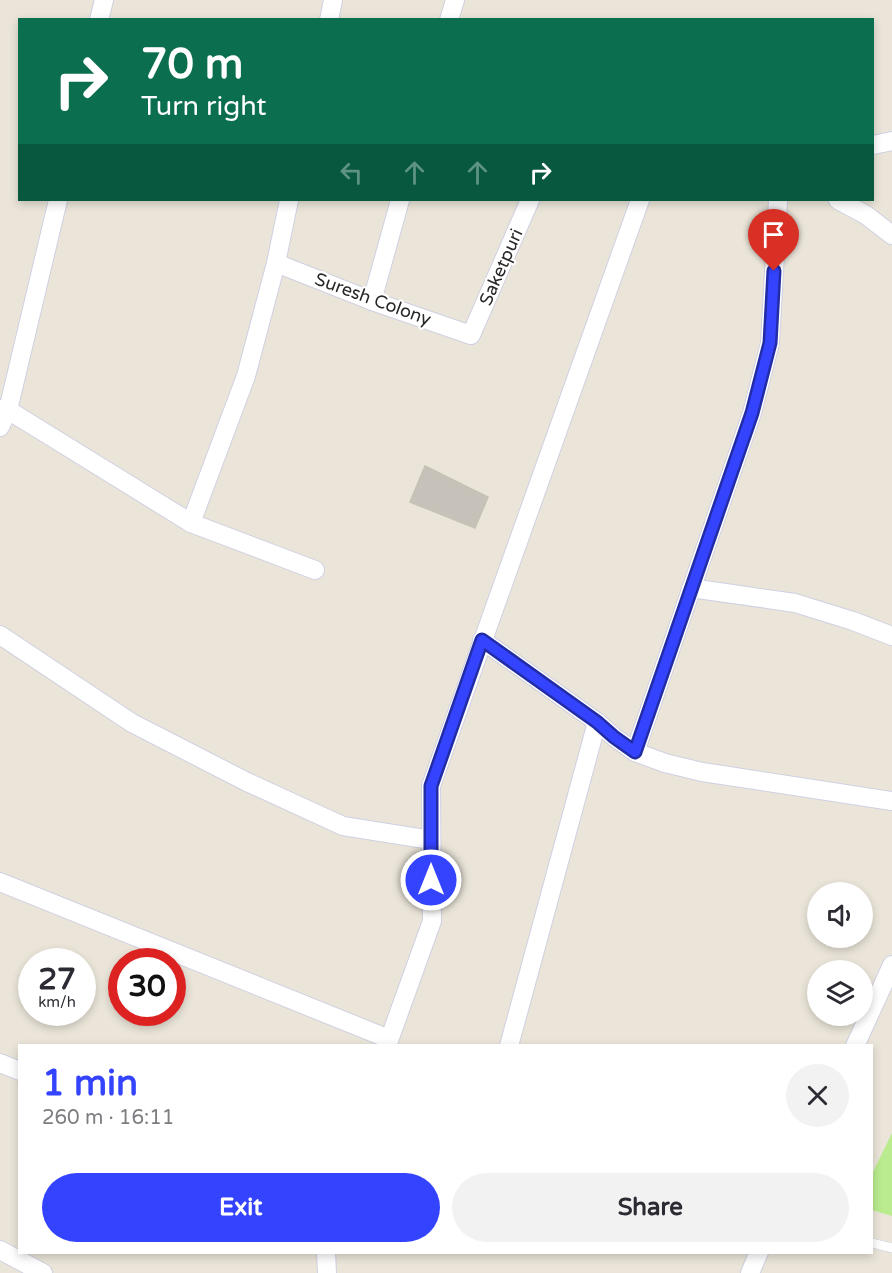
<!DOCTYPE html>
<meta charset="utf-8">
<style>
body{margin:0;font-family:"Varela Round",sans-serif;background:#f2f2f3;color:#2b2b33;height:100vh;display:flex;flex-direction:column;font-size:22px;white-space:nowrap}
*{box-sizing:border-box;margin:0}
p{font-size:20px;color:#7c7c81}
.icon{flex:none;width:33px;height:33px;fill:none;stroke:currentColor;stroke-width:2;stroke-linecap:round;stroke-linejoin:round}
.map{position:relative;flex:1;overflow:hidden}
.details{position:absolute;left:18px;top:1044px;width:855px;height:210px;display:flex;flex-direction:column;background:#fff;border-radius:0px;box-shadow:0 3px 9px #0003}
.details>*{flex:none}
.top-card{position:absolute;left:18px;top:18px;width:856px;height:183px;border-radius:0px;box-shadow:0 3px 9px #0003;background:#0b6e4f;color:#fff;overflow:hidden}
.tools{position:absolute;left:807px;top:882px;display:grid;gap:12px}
.tools a{display:grid;place-items:center;width:66px;height:66px;border-radius:50%;background:#fff;box-shadow:0 3px 9px #0003;font-size:30px}
.speed{position:absolute;left:18px;top:948px;display:flex;gap:12px;font-size:30px;font-weight:700;text-align:center}
.speed>*{display:grid;place-content:center;width:78px;height:78px;border-radius:50%;background:#fff;box-shadow:0 3px 9px #0003;line-height:1}
.speed small{font-size:15px;font-weight:400}
.speed .limit{border:9px solid #d22;background:#fff;color:#111}
.pin{position:absolute;display:grid;place-items:center;width:51px;height:51px;color:#fff;margin:-62px -26px;border-radius:50% 50% 50% 0;rotate:-45deg;box-shadow:0 0 6px #0007}
.pin .icon{rotate:45deg}
.me{position:absolute;width:66px;margin:-33px;rotate:0deg;stroke-linejoin:round;filter:drop-shadow(0 0 4px #0008)}
.turn{display:flex;align-items:center;gap:21px;height:126px;padding:0 24px;font-size:27px}
.turn .icon{width:78px;height:78px;stroke-width:2.5}
.turn b{display:block;font-size:42px;line-height:51px}
.lanes{display:flex;align-items:center;height:57px;padding:0 24px;background:#0003;justify-content:center;gap:30px;direction:ltr}
.lanes .off{opacity:.35}
.round{display:grid;place-items:center;flex:none;width:63px;height:63px;border-radius:32px;background:#f2f2f3}
.headline{display:flex;align-items:center;justify-content:space-between;height:102px;padding:0 24px}
h1{font-size:36px;font-weight:700;line-height:45px;color:#3443fe}
.action{display:flex;gap:12px;margin-top:auto;padding:12px 24px}
.action a{flex:1;height:69px;border-radius:36px;background:#3443fe;color:#fff;font-size:24px;font-weight:700;line-height:69px;text-align:center}
.action a+a{background:#f2f2f3;color:#2b2b33}
.map>svg:first-child{display:block}
.pitch{fill:#baec8f}
.building{fill:#c6c2b9;stroke:#c6c2b3;stroke-width:1.5}
.lines{fill:none;stroke-linecap:round;stroke-linejoin:round}
.service-casing{stroke:#cfd0e2;stroke-width:10}
.minor-casing{stroke:#cfd0e2;stroke-width:20}
.service{stroke:#fff;stroke-width:9}
.minor{stroke:#fff;stroke-width:18}
.route-casing{stroke:#222ca5;stroke-width:15}
.route{stroke:#3443fe;stroke-width:10}
.labels{text-anchor:middle;stroke-width:4.5;stroke-linejoin:round;paint-order:stroke}
.street-label{font-size:18px;fill:#282828;stroke:#fff}
</style>
<div class="map">
<svg width="892" height="1273" viewBox="0 0 892 1273">
<rect width="100%" height="100%" fill="#ebe5d9"/>
<polygon class="pitch" points="892,1133 892,1216 872,1210 872,1174"/>
<polygon class="building" points="425,466 488,497 475,528 410,502"/>
<g class="lines">
<defs>
<polyline id="service" points="872,1243 892,1248"/>
<g id="minor">
<polyline points="99,20 104,0"/>
<polyline points="329,20 333,0"/>
<polyline points="449,20 455,0"/>
<polyline points="873,145 892,141"/>
<polyline points="838,200 866,215 892,235"/>
<polyline points="276,263 372,301 471,335 530,200"/>
<polyline points="372,301 400,200"/>
<polyline points="0,409 8,410 191,523 315,570"/>
<polyline points="0,427 8,410 58,200"/>
<polyline points="191,523 246,376 276,263 289,200"/>
<polyline points="691,588 795,603 853,621 892,636"/>
<polyline points="0,635 132,723 247,782 343,826 431,840"/>
<polyline points="482,640 597,722 614,737 635,752 665,763 702,772 892,801"/>
<polyline points="635,752 752,413 770,343 778,200"/>
<polyline points="0,882 389,1039"/>
<polyline points="387,1046 432,921 431,786 640,200"/>
<polyline points="509,1046 597,722"/>
<polyline points="855,1046 892,965"/>
<polyline points="0,1063 20,1071"/>
<polyline points="0,1250 43,1273"/>
<polyline points="326,1252 327,1273"/>
<polyline points="750,1273 759,1252"/>
</g>
</defs>
<use href="#service" class="service-casing"/>
<use href="#minor" class="minor-casing"/>
<use href="#service" class="service"/>
<use href="#minor" class="minor"/>
</g>
<g class="lines">
<defs>
<polyline id="route" points="431,880 431,786 482,640 597,722 614,737 635,752 752,413 770,343 774,271"/>
</defs>
<use href="#route" class="route-casing"/>
<use href="#route" class="route"/>
</g>
<g class="labels">
<g class="street-label">
<text transform="translate(501 267) rotate(-66)" y="6">Saketpuri</text>
<text transform="translate(373 299) rotate(20)" y="6">Suresh Colony</text>
</g>
</g>
</svg>
<div class="tools">
<a><svg class="icon" aria-label="sound" viewBox="0 0 24 24"><path d="M4 9h4l5-4v14l-5-4H4zM17 9q2 3 0 6"/></svg></a>
<a><svg class="icon" aria-label="layers" viewBox="0 0 24 24"><path d="M12 4l9 5-9 5-9-5zM3 14l9 5 9-5"/></svg></a>
</div>
<div class="speed"><div>27<small>km/h</small></div><div class="limit">30</div></div>
<div class="pin" style="left:774px;top:271px;background:#d93025"><svg class="icon" aria-label="arrive" viewBox="0 0 24 24"><path d="M6 21V4h12l-3 4 3 4H6"/></svg></div>
<svg class="me" style="left:431px;top:880px" viewBox="-20 -20 40 40"><circle r="17" fill="#3443fe" stroke="#fff" stroke-width="3"/><path d="M0-11L8 9 0 5-8 9z" fill="#fff"/></svg>
<div class="top-card">
<div class="turn"><svg class="icon" aria-label="right" viewBox="0 0 24 24"><path d="M7 20v-9h11M14 6l5 5-5 5"/></svg><div><b>70 m</b>Turn right</div></div>
<div class="lanes"><svg class="icon off" aria-label="left" viewBox="0 0 24 24"><path d="M17 20v-9H6M10 6l-5 5 5 5"/></svg><svg class="icon off" aria-label="ahead" viewBox="0 0 24 24"><path d="M12 20V5M6 11l6-6 6 6"/></svg><svg class="icon off" aria-label="ahead" viewBox="0 0 24 24"><path d="M12 20V5M6 11l6-6 6 6"/></svg><svg class="icon" aria-label="right" viewBox="0 0 24 24"><path d="M7 20v-9h11M14 6l5 5-5 5"/></svg></div>
</div>
<section class="details">
<div class="headline"><div><h1>1 min</h1><p>260 m · 16:11</p></div><a class="round"><svg class="icon" aria-label="close" viewBox="0 0 24 24"><path d="M6 6l12 12M18 6L6 18"/></svg></a></div>
<div class="action"><a>Exit</a><a>Share</a></div>
</section>
</div>
